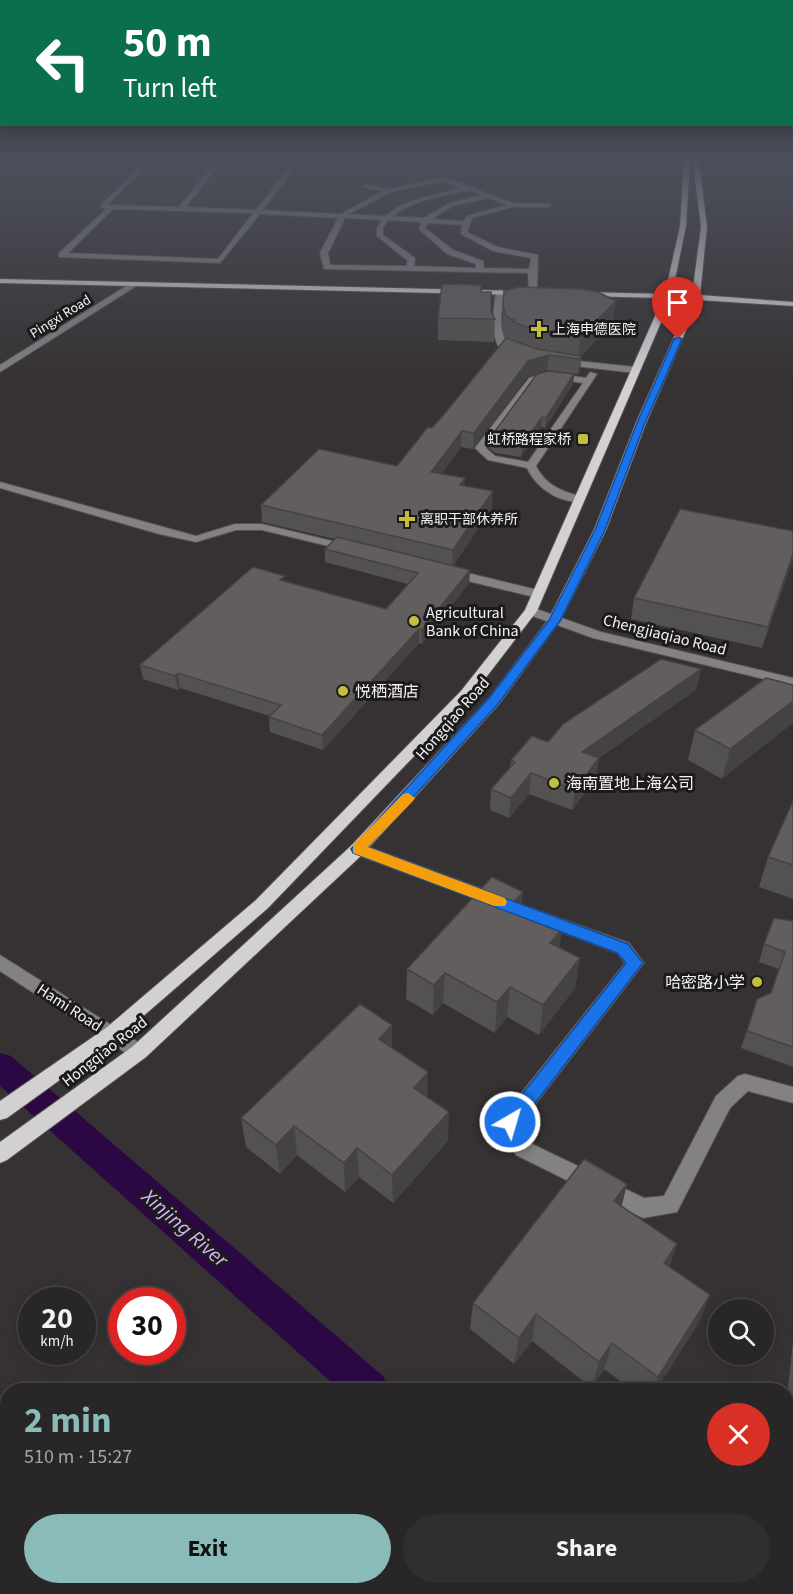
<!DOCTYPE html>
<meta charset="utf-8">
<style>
body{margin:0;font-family:"Source Sans 3","Noto Sans SC",sans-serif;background:#302e2e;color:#f1f3f6;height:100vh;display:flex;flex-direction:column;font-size:22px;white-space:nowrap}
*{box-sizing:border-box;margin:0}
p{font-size:20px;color:#a5a5a7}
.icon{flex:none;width:33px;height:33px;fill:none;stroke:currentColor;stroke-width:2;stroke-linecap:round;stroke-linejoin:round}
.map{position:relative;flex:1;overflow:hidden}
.details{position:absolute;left:0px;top:1383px;width:794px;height:212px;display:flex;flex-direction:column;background:#282626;border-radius:24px 24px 0 0;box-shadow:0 3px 15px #0003,0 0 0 2px #444343}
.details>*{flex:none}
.top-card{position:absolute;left:0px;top:0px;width:794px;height:126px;box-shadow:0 3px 15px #0003,0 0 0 2px #444343;background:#0b6e4f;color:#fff;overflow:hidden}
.tools{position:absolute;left:708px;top:1299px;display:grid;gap:12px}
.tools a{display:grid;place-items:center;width:66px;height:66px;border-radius:50%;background:#282626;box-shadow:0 3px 15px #0003,0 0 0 2px #444343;font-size:30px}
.speed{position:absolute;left:18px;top:1287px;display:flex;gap:12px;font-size:30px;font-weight:700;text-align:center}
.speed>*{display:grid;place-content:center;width:78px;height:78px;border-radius:50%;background:#282626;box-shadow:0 3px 15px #0003,0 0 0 2px #444343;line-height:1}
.speed small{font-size:15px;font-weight:400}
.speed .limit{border:9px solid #d22;background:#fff;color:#111}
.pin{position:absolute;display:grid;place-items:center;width:51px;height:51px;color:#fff;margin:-62px -26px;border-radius:50% 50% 50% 0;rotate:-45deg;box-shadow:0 0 6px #0007}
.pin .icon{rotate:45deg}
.me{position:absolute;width:66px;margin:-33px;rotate:38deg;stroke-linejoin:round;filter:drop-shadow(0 0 4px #0008)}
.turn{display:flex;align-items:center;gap:21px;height:126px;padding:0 24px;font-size:27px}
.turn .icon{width:78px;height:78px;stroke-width:2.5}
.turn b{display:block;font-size:42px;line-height:51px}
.round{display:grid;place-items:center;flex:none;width:63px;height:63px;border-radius:32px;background:#302e2e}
.overview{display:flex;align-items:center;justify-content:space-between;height:102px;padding:0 24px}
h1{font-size:36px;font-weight:700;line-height:45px;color:#8bbbb9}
.primary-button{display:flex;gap:12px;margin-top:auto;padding:12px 24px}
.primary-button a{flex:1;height:69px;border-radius:36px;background:#8bbbb9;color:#111;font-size:24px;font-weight:700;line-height:69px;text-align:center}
.primary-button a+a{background:#302e2e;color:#f1f3f6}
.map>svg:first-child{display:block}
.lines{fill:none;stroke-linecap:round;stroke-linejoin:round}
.canal{fill:#2b0744;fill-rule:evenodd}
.minor-casing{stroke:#555152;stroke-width:2}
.major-casing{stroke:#555152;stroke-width:2}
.minor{fill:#838183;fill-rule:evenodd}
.major{fill:#d3d0d2;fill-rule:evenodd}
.wall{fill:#545151}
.shaded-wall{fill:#454242}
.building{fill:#625e5e;stroke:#454242;stroke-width:1.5}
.route{fill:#1a73e8;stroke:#114b97;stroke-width:1.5}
.slow{fill:#f59e0b}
.poi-dot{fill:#c1be40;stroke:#1c1a1b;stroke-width:2}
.labels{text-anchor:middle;stroke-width:6;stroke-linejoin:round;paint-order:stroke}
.far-street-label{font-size:14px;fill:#f5f2f3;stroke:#1c1a1b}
.far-poi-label{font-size:14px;fill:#f5f2f3;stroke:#1c1a1b;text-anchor:start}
.poi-label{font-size:16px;fill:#f5f2f3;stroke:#1c1a1b;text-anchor:start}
.street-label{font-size:16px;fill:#f5f2f3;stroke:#1c1a1b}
.near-water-label{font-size:21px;font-style:italic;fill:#d5b2fc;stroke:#1c1a1b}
</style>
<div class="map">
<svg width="793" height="1594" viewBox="0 0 793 1594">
<rect width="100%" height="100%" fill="#363233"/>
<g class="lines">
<g class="canal">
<polygon points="0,1053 11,1056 383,1376 389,1390 340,1390 0,1086"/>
<polygon points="571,1587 621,1587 623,1594 574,1594"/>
</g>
<defs>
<g id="minor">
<path d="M145,161h6l-43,44 71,2 37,-46h6l-36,46 70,3 38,-49h6l-37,49 78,4 42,-23 -19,-4v-2l25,4 54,-12 71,26 38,1 -2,3h-37l-41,11 -5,14 31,15 40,8 -1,38 -4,2 -4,-2 -1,-20 -204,-4 -4,-16 18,-35 -78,-4 -40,49 -161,-6v-4l47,-44 -5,-2v-2zM443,181l19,7 -42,10 -21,8 -14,10 -36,-2 42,-22zM469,190l13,5 -33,8 -25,15 -31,-2c22,-16 49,-20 76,-26zM489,198l18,7 -40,11 -3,5 -32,-2 21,-13zM113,209l132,4h8l-35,46 -150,-6zM345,218l37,2 -5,8v8l31,25 -2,5 -76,-1 -2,-12zM388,220l33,2 -2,7 28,25 29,10v4l-62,-2 1,-8 -32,-23v-7zM428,223l34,2 -1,9 32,17 38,7 -2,11 -45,-1 -1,-7 -30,-11 -28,-22z"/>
<polygon points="131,283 138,285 0,372 0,365"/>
<path d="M500,290l4,2c-3,24 -9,47 15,60v4c-33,2 -26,-44 -23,-64z"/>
<polygon points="560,359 635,367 639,370 635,373 557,364 556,362"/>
<path d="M548,372l38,6 4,-6 7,2 -61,92c10,20 26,25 47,31v4c-22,4 -47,-13 -56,-33l-39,-8 -13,-12 54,-70zM548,378l35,5 -55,79 -33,-6 -9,-8 49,-66z"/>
<polygon points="0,482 196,536 235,524 262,524 353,546 355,548 349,551 262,530 236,530 196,542 159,534 0,488"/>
<polygon points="451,569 542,591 544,594 538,598 447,576 447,570"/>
<polygon points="531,607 601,632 793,678 793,686 593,638 527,614 527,608"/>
<polygon points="358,843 501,896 503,900 501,904 489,904 352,853 350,849 352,845"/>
<polygon points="517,903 629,943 644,963 521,1123 530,1143 644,1198 664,1196 716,1096 738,1076 745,1074 793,1087 793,1103 748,1091 730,1108 677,1212 643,1218 516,1155 500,1122 503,1116 625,963 617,953 511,913 509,909 511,905"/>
<polygon points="0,955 146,1047 148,1052 146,1057 139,1060 132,1057 0,971"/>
</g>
<g id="major">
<polygon points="684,161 690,161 686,226 672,294 692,295 701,227 693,161 699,161 707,227 700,295 793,302 793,306 699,300 646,423 606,530 560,621 499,704 364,853 146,1057 7,1160 0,1163 0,1142 132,1047 352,845 489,698 548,620 594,530 636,423 691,299 671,299 537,611 471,697 268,908 118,1038 7,1118 0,1120 0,1101 106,1028 256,900 461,691 525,610 663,298 583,296 579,294 583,292 665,294 680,226"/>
<polygon points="0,279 523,291 527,293 523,295 0,283"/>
</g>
</defs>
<use href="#minor" class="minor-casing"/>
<use href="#major" class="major-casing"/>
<use href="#minor" class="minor"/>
<use href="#major" class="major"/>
</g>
<g class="wall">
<polygon points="793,193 793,212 792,200"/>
<polygon points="504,291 613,323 581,356 580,371 578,374 547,370 527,377 473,449 461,447 441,474 465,486 492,508 453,566 470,570 469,583 422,644 419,643 323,750 270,732 269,717 270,716 180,688 178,690 143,679 140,665 285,581 386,609 408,584 325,562 325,549 335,539 262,522 261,505 397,466 446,412 506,339 504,337 502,327"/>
<polygon points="481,292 495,319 494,342 438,340 438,318"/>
<polygon points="574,374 573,384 545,428 541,427 521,457 495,453 489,448 490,438"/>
<polygon points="793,531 793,559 762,648 631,619 634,598"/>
<polygon points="766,678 722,779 688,760 695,730"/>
<polygon points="697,689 599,758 596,778 572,810 529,794 509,818 490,810 491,789 510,768 511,760 548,742"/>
<polygon points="793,801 793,899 759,887 768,857"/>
<polygon points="522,909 560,947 580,958 575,988 539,1035 507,1017 495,1033 443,1003 433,1015 406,999 407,969"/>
<polygon points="793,921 793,1067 741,1048 757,999 771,993 779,969 759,962 764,944"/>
<polygon points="392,1048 427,1097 448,1141 393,1203 359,1177 345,1192 297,1155 280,1174 246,1147 241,1118"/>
<polygon points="627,1184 621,1206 677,1244 669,1267 699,1322 656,1390 633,1390 604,1369 592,1388 532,1341 514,1364 470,1329 473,1303"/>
<polygon points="793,1342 793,1581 786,1579 786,1405"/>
</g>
<g class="shaded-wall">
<polygon points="616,301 613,323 581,356 580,371 578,374 580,359 578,359 580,337"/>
<polygon points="549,355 547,370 527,377 473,449 474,433 528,361"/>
<polygon points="574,374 573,384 545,428 546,418"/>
<polygon points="542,417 541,427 521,457 522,447"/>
<polygon points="462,431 461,447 430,489 431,472"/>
<polygon points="465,478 464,495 460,485"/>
<polygon points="493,491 492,508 452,567 453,550"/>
<polygon points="793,554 793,559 762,648 768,627"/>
<polygon points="470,570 469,583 422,644 422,630"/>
<polygon points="419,629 419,643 323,750 322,735"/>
<polygon points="701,669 697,689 599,758 596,778 572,810 575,790 582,752"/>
<polygon points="178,673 180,688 178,690 175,676"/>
<polygon points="793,701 793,723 722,779 730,749"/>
<polygon points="531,773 529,794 509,818 511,798"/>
<polygon points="523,892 520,922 512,904"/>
<polygon points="562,929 558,959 550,943"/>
<polygon points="580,958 575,988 539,1035 543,1005"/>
<polygon points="445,973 443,1003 433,1015 434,985"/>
<polygon points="510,987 507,1017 495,1033 497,1002"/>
<polygon points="392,1025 392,1055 379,1039"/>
<polygon points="428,1072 427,1102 414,1088"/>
<polygon points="449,1112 448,1141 393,1203 392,1175"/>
<polygon points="294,1126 297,1155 280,1174 276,1145"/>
<polygon points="357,1148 359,1177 345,1192 344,1163"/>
<polygon points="627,1184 620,1213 614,1201"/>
<polygon points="677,1244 668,1272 664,1263"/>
<polygon points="710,1295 699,1322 656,1390 653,1390 658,1377"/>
<polygon points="536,1314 532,1341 514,1364 519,1338"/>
<polygon points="612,1343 604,1369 592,1388 599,1362"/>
</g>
<g class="building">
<polygon points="442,284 481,285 481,292 491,292 491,311 495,319 438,318"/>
<polygon points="519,287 580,289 598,292 616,301 580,337 527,327 513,322 515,319 510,319 505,314 503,305 504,291"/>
<polygon points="506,338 537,349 581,356 580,359 549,355 528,361 474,433 462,431 431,472 465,478 460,485 493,491 453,550 261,505 319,449 397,466 428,427 432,428 446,412"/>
<polygon points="549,371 574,374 546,418 542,417 522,447 495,442 490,438 537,374"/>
<polygon points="680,509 793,531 793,554 768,627 634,598"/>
<polygon points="337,537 470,570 422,630 419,629 322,735 269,717 281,705 178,673 175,676 140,665 253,567 285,576 280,580 386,609 418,573 325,549"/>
<polygon points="661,659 701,669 582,752 599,758 575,790 531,773 511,798 491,789 515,762 511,760 532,736 548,742 563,724"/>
<polygon points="766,678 793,685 793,701 730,749 695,730"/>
<polygon points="793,801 793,865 768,857"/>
<polygon points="492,877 523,892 512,904 562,929 550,943 580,958 543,1005 510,987 497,1002 445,973 434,985 407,969"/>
<polygon points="774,918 793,921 793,1047 747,1031 757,999 771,993 785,952 764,944"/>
<polygon points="360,1004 392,1025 379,1039 428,1072 414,1088 449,1112 392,1175 357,1148 344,1163 294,1126 276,1145 241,1118"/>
<polygon points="584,1159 627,1184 614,1201 677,1244 664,1263 710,1295 658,1377 612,1343 599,1362 536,1314 519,1338 473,1303"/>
<polygon points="793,1450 793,1554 786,1551 786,1518"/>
</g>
<linearGradient id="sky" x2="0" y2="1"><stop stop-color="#1e1c1c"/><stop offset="0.42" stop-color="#4c4f5b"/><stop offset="1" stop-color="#4c4f5b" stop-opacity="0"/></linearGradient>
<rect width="793" height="384" fill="url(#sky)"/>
<polygon class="route" points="678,337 682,339 645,423 605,530 560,621 498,704 368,847 628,944 643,963 516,1128 510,1130 504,1128 501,1122 504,1117 626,963 617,953 353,853 351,849 489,698 549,620 595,530 637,423 674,339"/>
<polygon class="slow" points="408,793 415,798 413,801 368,847 505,898 507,902 505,906 494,906 353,853 353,845 403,794"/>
<g class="poi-dot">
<path d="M536 320h6v6h6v6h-6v6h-6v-6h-6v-6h6z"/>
<rect x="577" y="433" width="12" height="12" rx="3"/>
<path d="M404 510h6v6h6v6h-6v6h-6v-6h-6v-6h6z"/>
<circle cx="414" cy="621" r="6"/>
<circle cx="343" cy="691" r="6"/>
<circle cx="554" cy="783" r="6"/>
<circle cx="757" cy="982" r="6"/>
</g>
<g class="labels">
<g class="far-street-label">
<text transform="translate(60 316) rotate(-32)" y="5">Pingxi Road</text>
</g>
<g class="far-poi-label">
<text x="552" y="334">上海申德医院</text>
<text x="571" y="444" text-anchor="end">虹桥路程家桥</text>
<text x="420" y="524">离职干部休养所</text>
</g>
<g class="poi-label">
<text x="426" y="618">Agricultural<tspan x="426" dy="18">Bank of China</tspan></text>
<text x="355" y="697">悦栖酒店</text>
<text x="566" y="789">海南置地上海公司</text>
<text x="745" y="988" text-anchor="end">哈密路小学</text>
</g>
<g class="street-label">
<text transform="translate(665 634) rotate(14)" y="6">Chengjiaqiao Road</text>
<text transform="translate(452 718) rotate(-49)" y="6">Hongqiao Road</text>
<text transform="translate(70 1007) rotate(33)" y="6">Hami Road</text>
<text transform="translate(104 1051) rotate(-38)" y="6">Hongqiao Road</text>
</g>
<g class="near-water-label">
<text transform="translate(185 1228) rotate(41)" y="7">Xinjing River</text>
</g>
</g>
</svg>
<div class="tools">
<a><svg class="icon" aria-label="search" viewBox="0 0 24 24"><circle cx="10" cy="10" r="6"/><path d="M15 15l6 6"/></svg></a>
</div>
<div class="speed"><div>20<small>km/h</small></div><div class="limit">30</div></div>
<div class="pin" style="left:678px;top:339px;background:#d93025"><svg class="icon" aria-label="arrive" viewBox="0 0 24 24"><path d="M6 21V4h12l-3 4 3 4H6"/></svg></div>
<svg class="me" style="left:510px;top:1122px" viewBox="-20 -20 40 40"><circle r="17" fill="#1a73e8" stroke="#fff" stroke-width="3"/><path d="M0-11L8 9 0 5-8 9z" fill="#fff"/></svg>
<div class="top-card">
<div class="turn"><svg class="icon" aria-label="left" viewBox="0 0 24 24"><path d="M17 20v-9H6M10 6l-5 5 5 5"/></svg><div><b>50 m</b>Turn left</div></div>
</div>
<section class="details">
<div class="overview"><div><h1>2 min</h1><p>510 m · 15:27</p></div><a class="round" style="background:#d93025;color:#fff"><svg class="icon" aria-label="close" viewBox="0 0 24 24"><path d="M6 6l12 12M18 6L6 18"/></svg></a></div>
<div class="primary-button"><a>Exit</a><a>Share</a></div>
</section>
</div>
